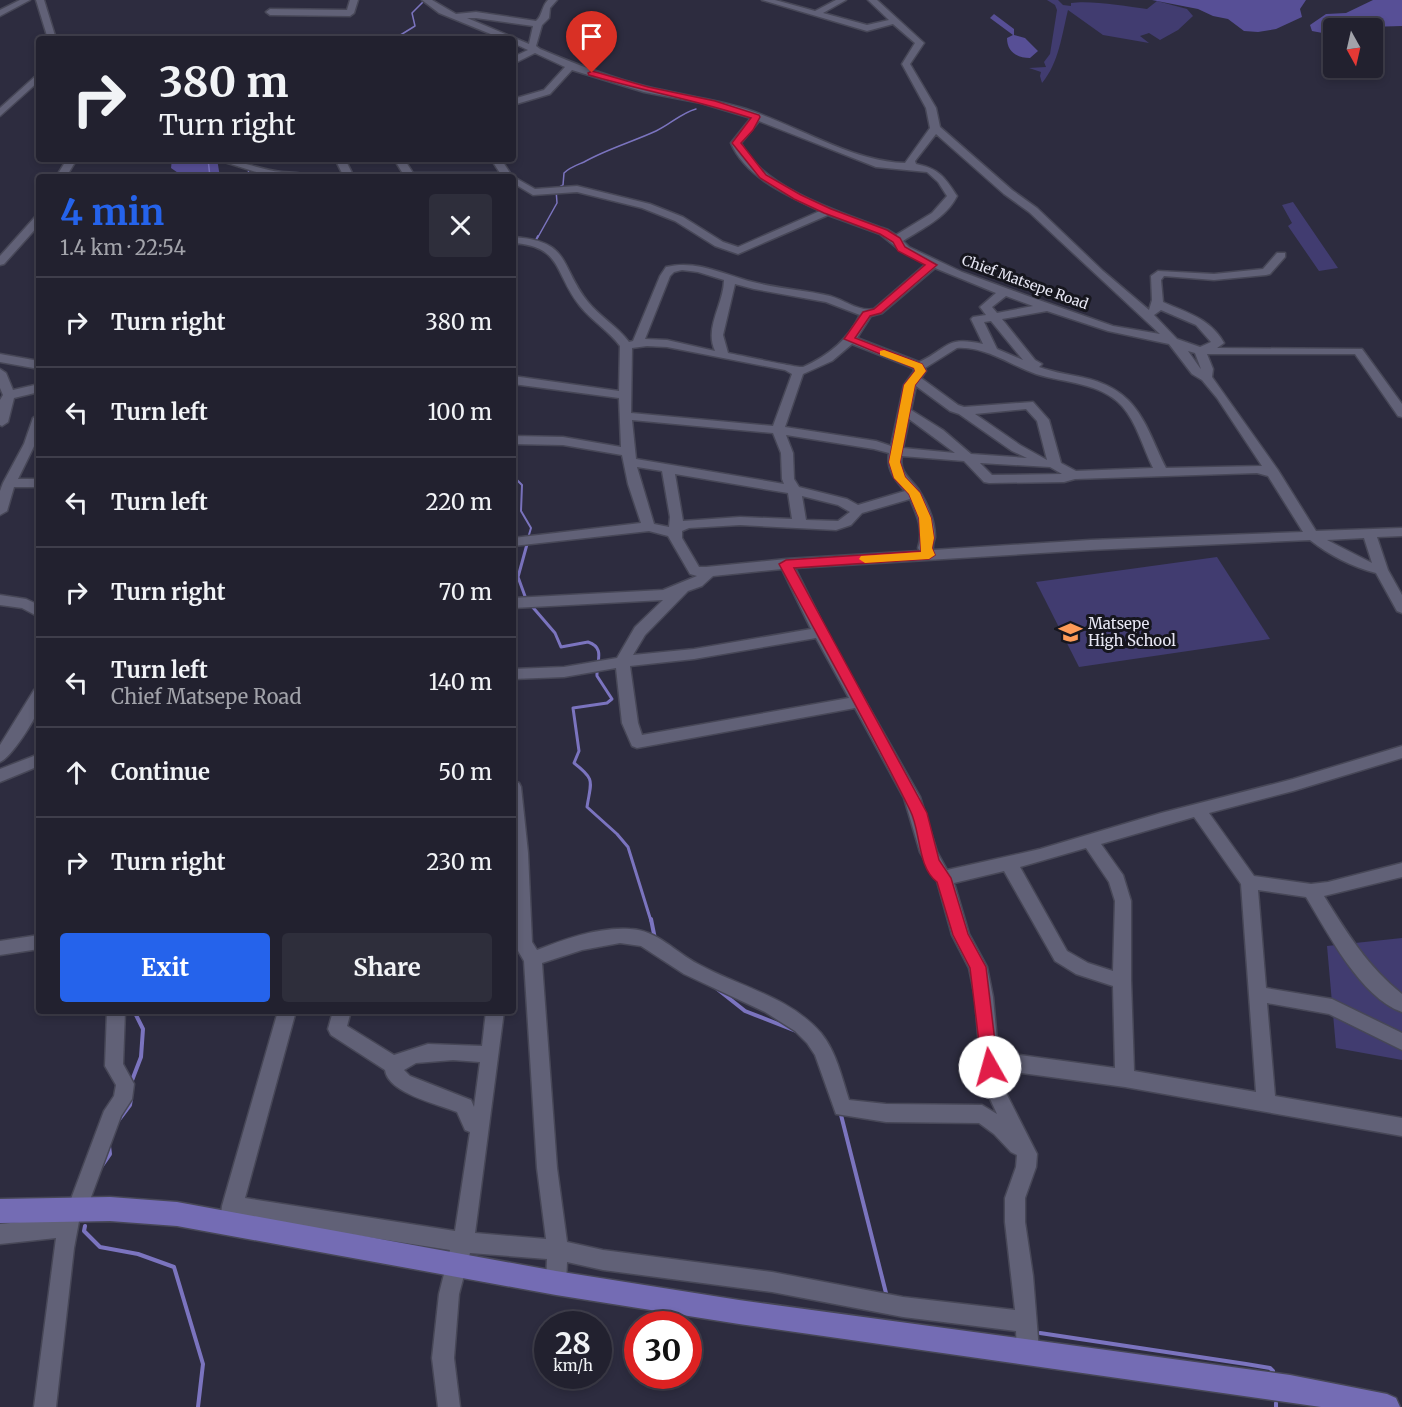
<!DOCTYPE html>
<meta charset="utf-8">
<style>
body{margin:0;font-family:Merriweather,serif;background:#2e2e3b;color:#f1f3f6;height:100vh;display:flex;flex-direction:column;font-size:22px;white-space:nowrap}
*{box-sizing:border-box;margin:0}
p{font-size:20px;color:#a2a3aa}
.icon{flex:none;width:33px;height:33px;fill:none;stroke:currentColor;stroke-width:2;stroke-linecap:round;stroke-linejoin:round}
.map{position:relative;flex:1;overflow:hidden}
.sheet{position:absolute;left:36px;top:174px;width:480px;height:840px;display:flex;flex-direction:column;background:#22212f;border-radius:6px;box-shadow:0 3px 9px #0003,0 0 0 2px #3f3e4b}
.sheet>*{flex:none}
.hud{position:absolute;left:36px;top:36px;width:480px;height:126px;border-radius:6px;box-shadow:0 3px 9px #0003,0 0 0 2px #3f3e4b;background:#22212f;color:#f1f3f6;overflow:hidden}
.needle{width:39px;rotate:172deg}
.tools{position:absolute;left:1323px;top:18px;display:grid;gap:12px}
.tools a{display:grid;place-items:center;width:60px;height:60px;border-radius:6px;background:#22212f;box-shadow:0 3px 9px #0003,0 0 0 2px #3f3e4b;font-size:30px}
.speed{position:absolute;left:534px;top:1311px;display:flex;gap:12px;font-size:30px;font-weight:700;text-align:center}
.speed>*{display:grid;place-content:center;width:78px;height:78px;border-radius:50%;background:#22212f;box-shadow:0 3px 9px #0003,0 0 0 2px #3f3e4b;line-height:1}
.speed small{font-size:15px;font-weight:400}
.speed .limit{border:9px solid #d22;background:#fff;color:#111}
.pin{position:absolute;display:grid;place-items:center;width:51px;height:51px;color:#fff;margin:-62px -26px;border-radius:50% 50% 50% 0;rotate:-45deg;box-shadow:0 0 6px #0007}
.pin .icon{rotate:45deg}
.me{position:absolute;width:66px;margin:-33px;rotate:353deg;stroke-linejoin:round;filter:drop-shadow(0 0 4px #0008)}
.turn{display:flex;align-items:center;gap:21px;height:126px;padding:0 24px;font-size:27px}
.turn .icon{width:78px;height:78px;stroke-width:2.5}
.turn b{display:block;font-size:42px;line-height:51px}
.round{display:grid;place-items:center;flex:none;width:63px;height:63px;border-radius:6px;background:#2e2e3b}
.head{display:flex;align-items:center;justify-content:space-between;height:102px;padding:0 24px}
h1{font-size:36px;font-weight:700;line-height:45px;color:#2563eb}
.action{display:flex;gap:12px;margin-top:auto;padding:12px 24px}
.action a{flex:1;height:69px;border-radius:6px;background:#2563eb;color:#fff;font-size:24px;font-weight:700;line-height:69px;text-align:center}
.action a+a{background:#2e2e3b;color:#f1f3f6}
ul{padding:0;list-style:none}
li{display:flex;align-items:center;gap:18px;height:90px;padding:0 24px;border-top:2px solid #3f3e4b}
li div{flex:1}
li b{display:block;font-size:22px}
li em{font-style:normal}
.map>svg:first-child{display:block}
.green{fill:#413c70}
.forest{fill:#574f96}
.lines{fill:none;stroke-linecap:round;stroke-linejoin:round}
.stream-far3{stroke:#7b74bf;stroke-width:1.5}
.stream-far2{stroke:#7b74bf;stroke-width:2}
.stream-far1{stroke:#7b74bf;stroke-width:3}
.stream{stroke:#7b74bf;stroke-width:4}
.minor-casing{stroke:#474757;stroke-width:3}
.major-casing{stroke:#474757;stroke-width:3}
.minor{fill:#616177;fill-rule:evenodd}
.major{fill:#746cb4;fill-rule:evenodd}
.route{fill:#e11d48;stroke:#92132f;stroke-width:1.5}
.slow{fill:#f59e0b}
.labels{text-anchor:middle;stroke-width:6;stroke-linejoin:round;paint-order:stroke}
.far-street-label{font-size:14px;fill:#e7e7f4;stroke:#16161e}
.poi-label{font-size:15px;fill:#e7e7f4;stroke:#16161e;text-anchor:start}
</style>
<div class="map">
<svg width="1402" height="1407" viewBox="0 0 1402 1407">
<rect width="100%" height="100%" fill="#2d2c3f"/>
<g class="green">
<path d="M1047,0h11l5,5 8,1v-3c19,-3 54,3 76,6l10,-8 30,8 6,7 -15,14 -18,10 -11,-7 -9,3 9,7 -46,-8 -35,-25c-6,24 -9,53 -26,73l-2,-7 1,-4 -12,-4 17,-1 -2,-5 6,-8 7,-44 -2,-5z"/>
<polygon points="1293,202 1338,268 1319,271 1288,226 1292,223 1282,205"/>
<polygon points="1217,557 1270,639 1079,667 1036,582"/>
<polygon points="1402,938 1402,1060 1336,1048 1327,946"/>
</g>
<g class="forest">
<polygon points="1152,0 1306,0 1300,9 1302,17 1276,29 1258,32 1244,31 1228,19 1213,16 1198,9"/>
<polygon points="1373,0 1402,0 1402,26 1334,28 1333,35 1312,31 1310,25 1326,14 1346,13"/>
<path d="M994,14l20,15v6l11,3 13,13 -8,7c-13,0 -23,-6 -23,-20l6,-3 -23,-17z"/>
<polygon points="172,159 217,159 220,177 184,177 171,168"/>
</g>
<g class="lines">
<g class="stream-far3">
<polyline points="394,39 415,26 412,13 425,0"/>
<polyline points="208,159 210,177"/>
<polyline points="248,177 249,166 257,159"/>
<path d="M538,237l19,-34 -1,-14 7,-4 1,-12c6,-6 13,-8 20,-11 23,-13 48,-20 72,-31 15,-7 25,-18 40,-22"/>
</g>
<g class="stream-far2">
<polyline points="530,241 536,240 538,236"/>
<polyline points="513,246 521,243"/>
<polyline points="513,476 522,485 521,511 531,528 528,538"/>
</g>
<g class="stream-far1">
<polyline points="526,599 518,577 529,537"/>
<path d="M530,604l25,29 6,14 27,-5c18,6 8,20 9,34l15,23 -5,4 -34,5 6,43 -5,12c22,17 17,18 13,44l30,27 11,13 23,74"/>
</g>
<g class="stream">
<polyline points="651,919 655,939"/>
<polyline points="716,988 745,1011 796,1031"/>
<polyline points="131,1083 141,1057 143,1029 134,1011"/>
<polyline points="840,1111 887,1297"/>
<polyline points="118,1121 130,1105 131,1099"/>
<polyline points="101,1167 110,1154 109,1146"/>
<polyline points="85,1226 84,1231 100,1247 138,1254 174,1267 203,1364 198,1407"/>
<polyline points="1040,1333 1246,1364 1270,1368 1273,1371"/>
<polyline points="1276,1403 1276,1407"/>
</g>
<defs>
<g id="minor">
<polygon points="20,0 30,0 0,16 0,10"/>
<polygon points="36,0 44,0 56,39 48,39"/>
<polygon points="350,0 358,0 354,13 350,16 270,15 266,12 270,9 347,10"/>
<path d="M422,0h10l24,14 20,-2 60,9c7,-6 5,-14 12,-21h9l-7,8 -1,10 -7,7 -6,21 4,3c35,15 71,29 108,38 33,8 66,12 98,22 53,17 104,52 159,54l25,-35 -4,-20 -24,-44 13,-21 -22,-19 -26,7 -105,-31h13l40,11 21,-11h10l-23,13 44,12 22,-5 -21,-20h9l47,43 -14,21 26,44 4,19 72,63 25,18 66,63 46,39 3,-10 -1,-24 7,-5 56,3 49,-5 14,-16h8v4l-15,17 -4,1 -52,5 -50,-4 -3,4 2,22c24,11 47,16 61,41l-7,5 145,1 40,55v13l-4,-1 -43,-62h-148l6,15 -1,8 66,93 38,61 86,-3v8l-25,1 11,33 14,25v18l-5,-2 -21,-38c-23,-6 -47,-18 -66,-33l-220,10 -295,18 38,76 87,153 17,55 10,18 93,-21 121,-36 132,-34 109,-33v12l-109,33 -84,22 45,63 57,8 17,-2 74,-19v14l-78,19c23,37 44,71 78,98v18c-42,-15 -74,-79 -96,-115l-48,-7 8,98 66,11 70,34v17l-73,-36 -62,-11 8,93 127,22v18l-277,-49 -125,-17 4,19 33,65 -1,13 -11,31v24l8,54 6,75 -4,7 -7,4 -7,-4 -4,-7 -1,-20 -113,-14 -131,-25 -169,-22 -36,-8 -1,21 -3,7 -7,3 -7,-3 -3,-7 1,-24 -77,-6 -11,41 -5,64 6,49h-22l-6,-49 7,-64 11,-44 -210,-33 -2,4 -7,3 -7,-3 -3,-7 1,-8 56,-195h18l-51,187 210,33 15,-99 -5,-2 -8,-18c-20,-8 -69,-19 -72,-42l-54,-35 -3,-6 5,-18h18l-4,15 47,29 34,-11 54,2 4,-35h18l-29,222 71,6 -9,-71 -13,-207 -10,-17 -1,-163 6,2 2,4 7,66 4,89 5,8c28,-11 61,-23 93,-21 27,1 45,23 68,35 40,22 92,33 123,69 15,18 21,45 28,67l37,4 96,1 15,9 -11,-24 -6,-30 -5,-63 -6,-29 -17,-33 -15,-54 -17,-29 -16,-54 -49,-90 -218,40 -5,-2 -10,-23 -6,-55 -52,9 -51,2v-10l51,-2 53,-9 18,-31 28,-27 -150,8v-10l150,-8 34,-14 -7,-2 -22,-38 -19,-5 -136,15v-8l128,-15 -13,-39 -6,-29 -59,-10 -50,-1v-8l50,1 58,10 -2,-49 -106,-14v-8l106,15 1,-45c-11,-15 -28,-25 -40,-40 -26,-32 -17,-60 -67,-63v-6c59,4 46,29 75,65 12,15 29,24 41,40l4,-1 27,-65 6,-9c32,-8 60,9 91,16 24,6 49,7 73,13 14,4 29,16 44,13l52,-45 -25,-13 -21,-17 -52,-19 -90,39 -23,-8 -40,-25 -33,-13 -65,-16 -44,3 -20,-12v-6h-108l-11,-18h10l9,14h87l-9,-14h10l11,17 23,13 42,-3 73,18 33,13 40,25 15,5 82,-36c-32,-15 -75,-34 -89,-68l20,-25 -50,-15 -57,-11 -72,-22 -22,24 -37,11v-6l31,-9 21,-23 -30,-14 -22,11v-7l15,-7 -15,-7v-4h-10l-64,-26zM467,18h9l57,8 -4,18zM759,121l117,46 51,5 11,10 9,14 -15,17 -36,22 -8,-5c-44,-16 -127,-42 -147,-87zM936,134l68,60 25,18 131,122 -47,-8 -77,-27 -74,-27 -53,-25 -6,-6c20,-13 43,-23 54,-45 -13,-20 -18,-27 -41,-32l-1,-3zM935,268l61,25 -16,14 6,8 -13,2 -2,2 12,25c-38,-9 -35,5 -64,18l-62,-24 14,-22 11,-3zM682,270l16,2 26,8c0,24 -20,47 -9,71l-48,-11 -22,-1 25,-63 4,-4zM735,284l19,5 72,13 34,13c-12,25 -32,41 -57,52 -5,1 -64,-12 -75,-14l-5,-18zM1006,296l27,10 -36,7 -5,-6zM1161,310l35,15 15,17 -11,5 -23,-8 -23,-24zM1047,311l61,20 61,13 23,30 10,6 15,18 45,68 -96,2c-21,-42 -26,-75 -77,-89 -16,-4 -34,-6 -50,-12l3,-3 -7,-4 -33,-41zM991,321l32,39 -26,-11 -13,-27zM852,344l61,24 1,3 -10,14 -13,61 -15,-5 -91,-14 18,-53 29,-13zM647,346l20,1 118,23 7,4 -19,52 -142,-13 1,-65zM957,348c28,-2 53,17 79,26 28,9 64,8 86,32 15,17 21,42 31,62l-77,3 -15,-8 -12,-43 -16,-18 -69,5 -6,-2 -37,-27 5,-7 -1,-3zM1188,351l7,2 6,16 -1,-1zM916,386l34,25 9,3 53,37 15,7 -56,-4 -28,-24 -32,-20zM1026,409l11,12 10,39 -27,-15 -45,-31zM909,419l46,34 -52,-5zM632,420l141,13 8,20 1,26 2,5 -148,-25zM786,435l88,14 15,4c-3,16 6,27 16,38l-47,14 -11,-6 -48,-12 -5,-8 -1,-26zM902,456l62,5 20,21 5,1 75,-1 11,-3 182,-6 11,3 35,56 -213,8 -157,10c-1,-5 1,-8 2,-13 0,-15 -7,-32 -15,-45 -7,-12 -22,-19 -18,-36zM980,463l70,4 12,7 -70,1zM637,467l25,4 8,46 -1,10 -15,-3zM675,474l113,19 4,26 -52,-2 -57,4zM802,496l36,9 12,7 -12,9 -32,-1zM910,499c7,16 14,31 8,49l2,3 -134,8 -80,8h-7l-17,-29v-7l7,-3 51,-3 96,5 15,-5 11,-12zM1364,538l8,25 -45,-23zM782,569l29,60 -117,20 -61,6 12,-20 43,-44 14,-5 11,-10zM816,638l33,60 -207,37 -4,-12 -8,-57 64,-7zM1194,817l47,67 15,208 -122,-21 -3,-91v-79l-8,-26 -22,-31zM1086,848l23,34 6,19 -2,70 -25,-8 -21,-12 -47,-84zM1004,871l51,90 21,13 37,12 2,82 -117,-16 -5,-55 -6,-30 -18,-33 -15,-51zM620,943l21,3 43,28 81,38 30,19 12,12 8,12 21,59 50,8 93,1 15,11 17,18 6,3 -1,12 -11,31v24l10,88 -112,-13 -131,-25 -169,-22 -36,-8 -10,-74 -15,-205 40,-13zM453,1060l27,2 -6,45 -3,-7 -61,-24 -6,-6 12,-7z"/>
<polygon points="39,73 39,81 0,116 0,108"/>
<polygon points="67,159 77,159 66,177 56,177"/>
<path d="M215,159c24,0 44,11 67,13 9,1 21,0 28,5h-38z"/>
<polygon points="335,159 345,159 354,177 344,177"/>
<polygon points="39,216 39,225 4,264 0,265 0,256 35,217"/>
<polygon points="0,354 39,361 39,369 0,362"/>
<polygon points="0,369 6,373 13,390 39,384 39,392 14,398 8,422 2,426 0,425 0,400 3,395 0,388"/>
<polygon points="39,414 39,436 18,479 39,479 39,487 14,487 7,511 0,515 0,491 3,483 24,444 33,418"/>
<polygon points="0,595 26,599 39,605 39,617 22,608 0,605"/>
<path d="M39,688c0,6 1,14 0,20 -4,12 -28,50 -39,54v-17l34,-55z"/>
<polygon points="39,754 39,766 0,782 0,769"/>
<polygon points="39,935 39,949 0,955 0,941"/>
<polygon points="107,1011 125,1011 123,1064 134,1084 132,1099 121,1116 87,1208 84,1215 80,1216 74,1248 56,1407 34,1407 56,1238 0,1244 0,1224 60,1218 65,1201 71,1199 104,1111 114,1096 116,1085 105,1066"/>
</g>
<polygon id="major" points="110,1197 177,1202 556,1271 739,1300 1290,1375 1387,1394 1396,1398 1400,1407 1321,1407 739,1324 556,1295 177,1226 110,1221 0,1223 0,1199"/>
</defs>
<use href="#minor" class="minor-casing"/>
<use href="#major" class="major-casing"/>
<use href="#minor" class="minor"/>
<use href="#major" class="major"/>
</g>
<path class="route" d="M592,71l56,16 67,14 44,14 1,2 -7,13 -12,13 25,32 35,20 30,14 56,21 13,8 5,9 32,18 -56,48 -11,3 -15,22 67,26 4,7 -11,14 -15,77 5,15 15,16 11,25 3,20 -2,10 3,7 -6,4 -135,9 133,245 12,47 12,18 17,56 18,33 12,100 -2,5 -6,2 -6,-2 -2,-5 -12,-99 -17,-33 -16,-53c-20,-15 -16,-51 -27,-72 -41,-83 -87,-164 -131,-246l7,-4 135,-9 -2,-33 -10,-24 -15,-16 -5,-16 15,-77 11,-14 -1,-3 -70,-29 19,-27 11,-3 51,-44 -27,-14 -5,-9 -13,-8 -56,-21 -30,-14 -34,-21 -28,-35 19,-25c-53,-18 -108,-27 -162,-43l-1,-2z"/>
<polygon class="slow" points="884,350 922,364 926,371 915,385 900,462 905,477 920,493 931,518 934,538 932,548 935,555 929,559 865,563 859,559 861,556 921,552 919,518 909,494 894,478 889,462 904,385 915,371 914,368 880,355 880,351"/>
<defs>
<symbol id="school-bare" viewBox="-9 -9 18 18"><path d="M0-5L7-2L0 1L-7-2ZM-4 1L0 2.5L4 1V4Q0 6-4 4Z" fill="#fe9b58" stroke="#16161e" stroke-width="2.5" paint-order="stroke"/></symbol>
</defs>
<g fill-rule="evenodd">
<use href="#school-bare" x="1054" y="616" width="33" height="33"/>
</g>
<g class="labels">
<g class="far-street-label">
<text transform="translate(1025 282) rotate(20)" y="5">Chief Matsepe Road</text>
</g>
<g class="poi-label">
<text x="1088" y="629">Matsepe<tspan x="1088" dy="17">High School</tspan></text>
</g>
</g>
</svg>
<div class="tools">
<a><svg class="needle" viewBox="-14 -14 28 28"><path d="M0-13l5 13h-10z" fill="#e53935"/><path d="M0 13l5-13h-10z" fill="#a2a3aa"/></svg></a>
</div>
<div class="speed"><div>28<small>km/h</small></div><div class="limit">30</div></div>
<div class="pin" style="left:592px;top:73px;background:#d93025"><svg class="icon" aria-label="arrive" viewBox="0 0 24 24"><path d="M6 21V4h12l-3 4 3 4H6"/></svg></div>
<svg class="me" style="left:990px;top:1067px" viewBox="-20 -20 40 40"><circle r="19" fill="#fff"/><path d="M0-13L10 11 0 6-10 11z" fill="#e11d48"/></svg>
<div class="hud">
<div class="turn"><svg class="icon" aria-label="right" viewBox="0 0 24 24"><path d="M7 20v-9h11M14 6l5 5-5 5"/></svg><div><b>380 m</b>Turn right</div></div>
</div>
<section class="sheet">
<div class="head"><div><h1>4 min</h1><p>1.4 km · 22:54</p></div><a class="round"><svg class="icon" aria-label="close" viewBox="0 0 24 24"><path d="M6 6l12 12M18 6L6 18"/></svg></a></div>
<ul>
<li><svg class="icon" aria-label="right" viewBox="0 0 24 24"><path d="M7 20v-9h11M14 6l5 5-5 5"/></svg><div><b>Turn right</b></div><em>380 m</em></li>
<li><svg class="icon" aria-label="left" viewBox="0 0 24 24"><path d="M17 20v-9H6M10 6l-5 5 5 5"/></svg><div><b>Turn left</b></div><em>100 m</em></li>
<li><svg class="icon" aria-label="left" viewBox="0 0 24 24"><path d="M17 20v-9H6M10 6l-5 5 5 5"/></svg><div><b>Turn left</b></div><em>220 m</em></li>
<li><svg class="icon" aria-label="right" viewBox="0 0 24 24"><path d="M7 20v-9h11M14 6l5 5-5 5"/></svg><div><b>Turn right</b></div><em>70 m</em></li>
<li><svg class="icon" aria-label="left" viewBox="0 0 24 24"><path d="M17 20v-9H6M10 6l-5 5 5 5"/></svg><div><b>Turn left</b><p>Chief Matsepe Road</p></div><em>140 m</em></li>
<li><svg class="icon" aria-label="ahead" viewBox="0 0 24 24"><path d="M12 20V5M6 11l6-6 6 6"/></svg><div><b>Continue</b></div><em>50 m</em></li>
<li><svg class="icon" aria-label="right" viewBox="0 0 24 24"><path d="M7 20v-9h11M14 6l5 5-5 5"/></svg><div><b>Turn right</b></div><em>230 m</em></li>
</ul>
<div class="action"><a>Exit</a><a>Share</a></div>
</section>
</div>
